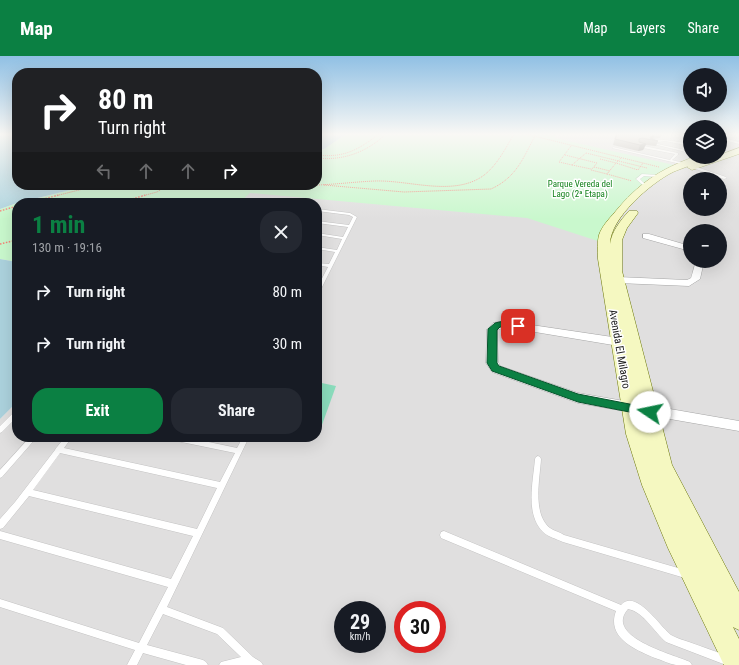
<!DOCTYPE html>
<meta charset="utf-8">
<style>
body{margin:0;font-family:"Roboto Condensed",sans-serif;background:#242831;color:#f1f3f6;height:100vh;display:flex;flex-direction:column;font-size:15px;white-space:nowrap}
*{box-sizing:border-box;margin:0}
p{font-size:13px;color:#9ea1a6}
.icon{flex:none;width:22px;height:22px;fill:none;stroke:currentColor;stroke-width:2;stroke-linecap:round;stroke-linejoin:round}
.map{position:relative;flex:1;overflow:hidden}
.drawer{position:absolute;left:12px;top:142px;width:310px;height:244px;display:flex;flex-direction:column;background:#171b24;border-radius:16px;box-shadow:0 4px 16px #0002}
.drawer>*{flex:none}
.guide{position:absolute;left:12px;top:12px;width:310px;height:122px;border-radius:16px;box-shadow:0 4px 16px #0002;background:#202124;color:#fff;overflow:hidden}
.buttons{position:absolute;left:683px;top:12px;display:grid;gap:8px}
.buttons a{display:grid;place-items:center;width:44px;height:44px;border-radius:50%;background:#171b24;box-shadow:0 4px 16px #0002;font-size:20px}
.speed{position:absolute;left:334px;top:545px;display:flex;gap:8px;font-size:20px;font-weight:700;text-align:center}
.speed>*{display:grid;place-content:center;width:52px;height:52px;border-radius:50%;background:#171b24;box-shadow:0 4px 16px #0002;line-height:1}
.speed small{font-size:10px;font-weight:400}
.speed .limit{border:6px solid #d22;background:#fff;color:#111}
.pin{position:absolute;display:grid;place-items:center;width:34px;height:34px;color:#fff;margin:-17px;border-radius:8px;box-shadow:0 2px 6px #0006}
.me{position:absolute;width:44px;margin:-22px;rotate:281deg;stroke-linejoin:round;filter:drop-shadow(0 0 3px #0008)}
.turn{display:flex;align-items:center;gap:14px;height:84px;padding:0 20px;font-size:18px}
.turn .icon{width:52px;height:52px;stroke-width:2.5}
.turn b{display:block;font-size:28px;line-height:34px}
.lanes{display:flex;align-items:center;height:38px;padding:0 20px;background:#0003;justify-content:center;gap:20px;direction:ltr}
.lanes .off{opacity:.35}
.round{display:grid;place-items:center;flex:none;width:42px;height:42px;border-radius:16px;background:#242831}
.headline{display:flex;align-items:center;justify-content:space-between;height:68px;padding:0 20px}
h1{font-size:24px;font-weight:700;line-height:30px;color:#0b8043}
.button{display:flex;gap:8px;margin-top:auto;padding:8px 20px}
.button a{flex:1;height:46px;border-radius:16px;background:#0b8043;color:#fff;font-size:16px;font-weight:700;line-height:46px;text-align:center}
.button a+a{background:#242831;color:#f1f3f6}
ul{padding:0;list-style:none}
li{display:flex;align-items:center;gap:12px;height:52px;padding:0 20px}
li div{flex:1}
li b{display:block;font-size:15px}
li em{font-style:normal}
header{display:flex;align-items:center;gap:24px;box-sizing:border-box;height:56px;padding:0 20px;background:#0b8043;color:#fff}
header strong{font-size:19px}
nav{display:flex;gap:22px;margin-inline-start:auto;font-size:14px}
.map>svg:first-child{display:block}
.residential{fill:#e0dfdf;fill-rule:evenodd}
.park{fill:#c9f8cd}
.pitch{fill:#8bddbd}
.water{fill:#acd2dd}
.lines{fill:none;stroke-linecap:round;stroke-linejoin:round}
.lane-casing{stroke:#a6a6a6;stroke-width:0.5}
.street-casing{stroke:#a6a6a6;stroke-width:1}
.secondary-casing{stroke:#6d7909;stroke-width:1}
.path-far1{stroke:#f58376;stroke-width:1;stroke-dasharray:1 1;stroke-linecap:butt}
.path{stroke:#f58376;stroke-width:1.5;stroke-dasharray:1.5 1.5;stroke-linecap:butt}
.lane{fill:#fff;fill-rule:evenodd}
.street{fill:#fff;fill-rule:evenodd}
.secondary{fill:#f5f8c1;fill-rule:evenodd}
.wall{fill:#a7a19c}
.shaded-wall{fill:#88837f}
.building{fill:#c2bbb5;stroke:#88837f}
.route{fill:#0b8043;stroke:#07532c}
.labels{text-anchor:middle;stroke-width:3;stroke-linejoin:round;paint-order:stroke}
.far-park-label{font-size:9px;fill:#108019;stroke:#fff}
.street-label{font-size:11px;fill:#222;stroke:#fff}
</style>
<header>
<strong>Map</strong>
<nav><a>Map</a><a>Layers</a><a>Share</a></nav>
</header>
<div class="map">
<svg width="739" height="609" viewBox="0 0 739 609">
<rect width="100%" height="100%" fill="#f2efe9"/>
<path class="residential" d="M346,78h344v23h30v-23h19v531h-739v-246l17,-17v35h300v-234h-298l72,-18h226v-36h7zM690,123h30v30h-30zM690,175h30v30h-30zM343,554h34v34h-34zM403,554h34v34h-34z"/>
<g class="park">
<polygon points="346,78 556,78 555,82 674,109 648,123 630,146 604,187 527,162 250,137 239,147 19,147 91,129 317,129 317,93 324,93"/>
<polygon points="17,147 17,206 0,203 0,153"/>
</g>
<polygon class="pitch" points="317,326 336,330 318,380 317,380"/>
<g class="water">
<polygon points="0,78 17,78 17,129 91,129 17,147 0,153"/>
<polygon points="317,78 346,78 324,93 317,93"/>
<polygon points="0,203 17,206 17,346 0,363"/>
</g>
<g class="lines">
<defs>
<g id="lane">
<polygon points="720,81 739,86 739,88 720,83"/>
<path d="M654,84c13,-1 24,2 36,4v2l-25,-5 -12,2 37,8v2l-41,-10z"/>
<polygon points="639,89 678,97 678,99 672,104 687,108 685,109 612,92 613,91 670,104 675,98 638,91 638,90"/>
<polygon points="694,110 726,121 727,122 724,123 693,112 693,110"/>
<polygon points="642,118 657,119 659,120 657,121 644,120 640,123 647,130 645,131 636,123"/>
<polygon points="317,153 350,157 357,161 319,237 317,238 317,232 328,211 317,209 317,207 329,208 335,196 317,193 317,191 337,194 342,183 317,179 317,177 343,181 348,171 317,167 317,165 349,169 353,161 349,159 317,155"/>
<polygon points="17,354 17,361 2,376 0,377 0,370 15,355"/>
<polygon points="30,381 37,381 2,421 0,422 0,414"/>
<path d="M65,381h7l-8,11 156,34 15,-29 -63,-13 -2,-1 -1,-2h16l52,11 6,-11h6l-82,170 56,21 30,29 8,5 2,3h-44l2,-3 20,-5 -24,-23 -54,-20 -16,31 56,15 3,2 2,3h-22l-43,-12 -6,12h-10l8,-15 -135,-43v-8l139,44 29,-56 -168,-48v-8l171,48 22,-43 -164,-40 -26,32 -3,1v-10l15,-17 40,-52 1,-2 1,-1zM60,397l157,35 -20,41 -164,-39z"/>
<path d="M538,400l2,1 1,2c-1,19 -9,55 9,69 4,3 10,4 14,7l121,35 3,1 1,3 -1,3 -3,1 -122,-36c-6,-3 -15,-5 -20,-10 -18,-18 -10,-50 -8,-73l1,-2z"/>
<path d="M444,475l177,74c15,-17 40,23 50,30 5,3 12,5 18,7 13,5 27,9 40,15l2,3 -2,3 -3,2 -60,-23c-12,-10 -22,-30 -38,-33 -25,28 47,46 62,53l2,3c-6,0 -11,0 -16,0 -7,-1 -14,-5 -21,-7 -19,-8 -49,-20 -39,-47l-175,-73 -1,-3 1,-3z"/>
</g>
<g id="street">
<polygon points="643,178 649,178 690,190 690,195 643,182"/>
<polygon points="696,205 704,205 700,223 689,230 618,227 613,224 618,221 687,224 691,222"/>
<polygon points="505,265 619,282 623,283 624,286 623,289 619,290 505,271 497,274 498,306 500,310 578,337 739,365 739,375 578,347 492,316 486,307 487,273 493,267"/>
</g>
<g id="secondary">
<polygon points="739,92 739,98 695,113 692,114 687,111 689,109 713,101 720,101 720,99"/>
<path d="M694,101h12c-6,6 -24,11 -33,15 -22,11 -63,46 -63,72 2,-13 10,-23 19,-33h8l1,2 -11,15 -5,12v31l50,194 67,127v38l-6,-3 6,12v26h-15l-56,-117 -26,-63 -16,-51 -28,-175c0,-8 -1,-17 1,-24 3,-9 10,-16 16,-23 23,-28 45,-43 79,-55z"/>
</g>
</defs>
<use href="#lane" class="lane-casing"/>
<use href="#street" class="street-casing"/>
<use href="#secondary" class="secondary-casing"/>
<g class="path-far1">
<polyline points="526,78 659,111"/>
<polyline points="571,90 559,106 572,109 586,97"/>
<polyline points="586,97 647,112"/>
<path d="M317,99c27,3 41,-5 62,-21"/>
<polyline points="565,99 597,107 591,114 607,118 616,107 638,114 643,107"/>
<path d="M317,102c26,3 50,-6 69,-24"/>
<polyline points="600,103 616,107 621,102"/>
<polyline points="572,109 591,113"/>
<polyline points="594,111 610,115"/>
<polyline points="607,118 632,125"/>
<path d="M299,129c26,1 51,-3 76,-4 33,-1 73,14 103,-2 17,-9 27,-30 36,-45"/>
<path d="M324,129l80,7 87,-3c26,-12 32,-31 45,-55"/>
<polyline points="55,140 99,129"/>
<polyline points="142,140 157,136 168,129"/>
</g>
<g class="path">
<polyline points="28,147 59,139"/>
<polyline points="118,147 146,139"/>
<polyline points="0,155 17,150"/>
<polyline points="0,188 17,184"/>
</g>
<use href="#lane" class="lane"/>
<use href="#street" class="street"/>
<use href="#secondary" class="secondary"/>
</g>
<polygon class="wall" points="616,78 662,78 660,82 653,83 658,85 656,90 646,89 643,94 638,95 613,89"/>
<g class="shaded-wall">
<polygon points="655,78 653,83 652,84 650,81"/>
<polygon points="646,88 643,94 638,95 640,89"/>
</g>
<polygon class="building" points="617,78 655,78 650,81 651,83 658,85 642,82 639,83 639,86 646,88 640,89 615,83"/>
<linearGradient id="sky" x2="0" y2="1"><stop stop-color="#90c0e4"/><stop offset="0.48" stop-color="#f9f8f5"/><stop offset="1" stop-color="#f9f8f5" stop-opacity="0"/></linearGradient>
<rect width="739" height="163" fill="url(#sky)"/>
<polygon class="route" points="504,265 521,268 522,270 518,273 500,271 497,274 497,307 499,310 578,338 650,352 654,353 655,356 654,359 650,360 578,346 492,315 487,307 488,273 495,267"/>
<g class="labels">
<g class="far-park-label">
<text x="580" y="131">Parque Vereda del<tspan x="580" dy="10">Lago (2ª Etapa)</tspan></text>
</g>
<g class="street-label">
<text transform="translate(620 293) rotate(80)" y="4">Avenida El Milagro</text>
</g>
</g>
</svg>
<div class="buttons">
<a><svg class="icon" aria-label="sound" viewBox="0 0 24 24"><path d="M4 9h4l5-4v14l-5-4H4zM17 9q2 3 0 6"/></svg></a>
<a><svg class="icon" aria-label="layers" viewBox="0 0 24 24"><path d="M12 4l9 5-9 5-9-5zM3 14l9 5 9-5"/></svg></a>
<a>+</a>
<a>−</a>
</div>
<div class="speed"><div>29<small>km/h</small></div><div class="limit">30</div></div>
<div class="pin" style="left:518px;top:270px;background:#d93025"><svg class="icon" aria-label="arrive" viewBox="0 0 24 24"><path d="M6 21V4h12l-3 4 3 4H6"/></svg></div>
<svg class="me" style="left:650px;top:356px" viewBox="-20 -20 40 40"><circle r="19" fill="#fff"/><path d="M0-13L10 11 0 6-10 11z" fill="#0b8043"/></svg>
<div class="guide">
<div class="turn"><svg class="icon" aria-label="right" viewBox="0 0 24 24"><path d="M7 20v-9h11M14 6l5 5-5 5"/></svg><div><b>80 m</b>Turn right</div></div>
<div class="lanes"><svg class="icon off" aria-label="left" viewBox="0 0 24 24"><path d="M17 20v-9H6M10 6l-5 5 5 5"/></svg><svg class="icon off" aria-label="ahead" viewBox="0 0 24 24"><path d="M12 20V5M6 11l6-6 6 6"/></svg><svg class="icon off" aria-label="ahead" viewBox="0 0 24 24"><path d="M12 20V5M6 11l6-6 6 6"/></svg><svg class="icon" aria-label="right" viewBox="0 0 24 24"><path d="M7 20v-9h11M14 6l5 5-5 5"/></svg></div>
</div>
<section class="drawer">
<div class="headline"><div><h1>1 min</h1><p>130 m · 19:16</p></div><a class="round"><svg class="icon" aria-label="close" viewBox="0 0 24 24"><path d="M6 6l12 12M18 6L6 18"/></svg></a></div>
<ul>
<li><svg class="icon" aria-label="right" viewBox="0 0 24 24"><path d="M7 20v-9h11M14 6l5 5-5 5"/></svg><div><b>Turn right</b></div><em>80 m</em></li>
<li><svg class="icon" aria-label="right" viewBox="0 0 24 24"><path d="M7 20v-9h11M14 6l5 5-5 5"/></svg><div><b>Turn right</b></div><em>30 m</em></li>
</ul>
<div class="button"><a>Exit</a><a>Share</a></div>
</section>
</div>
